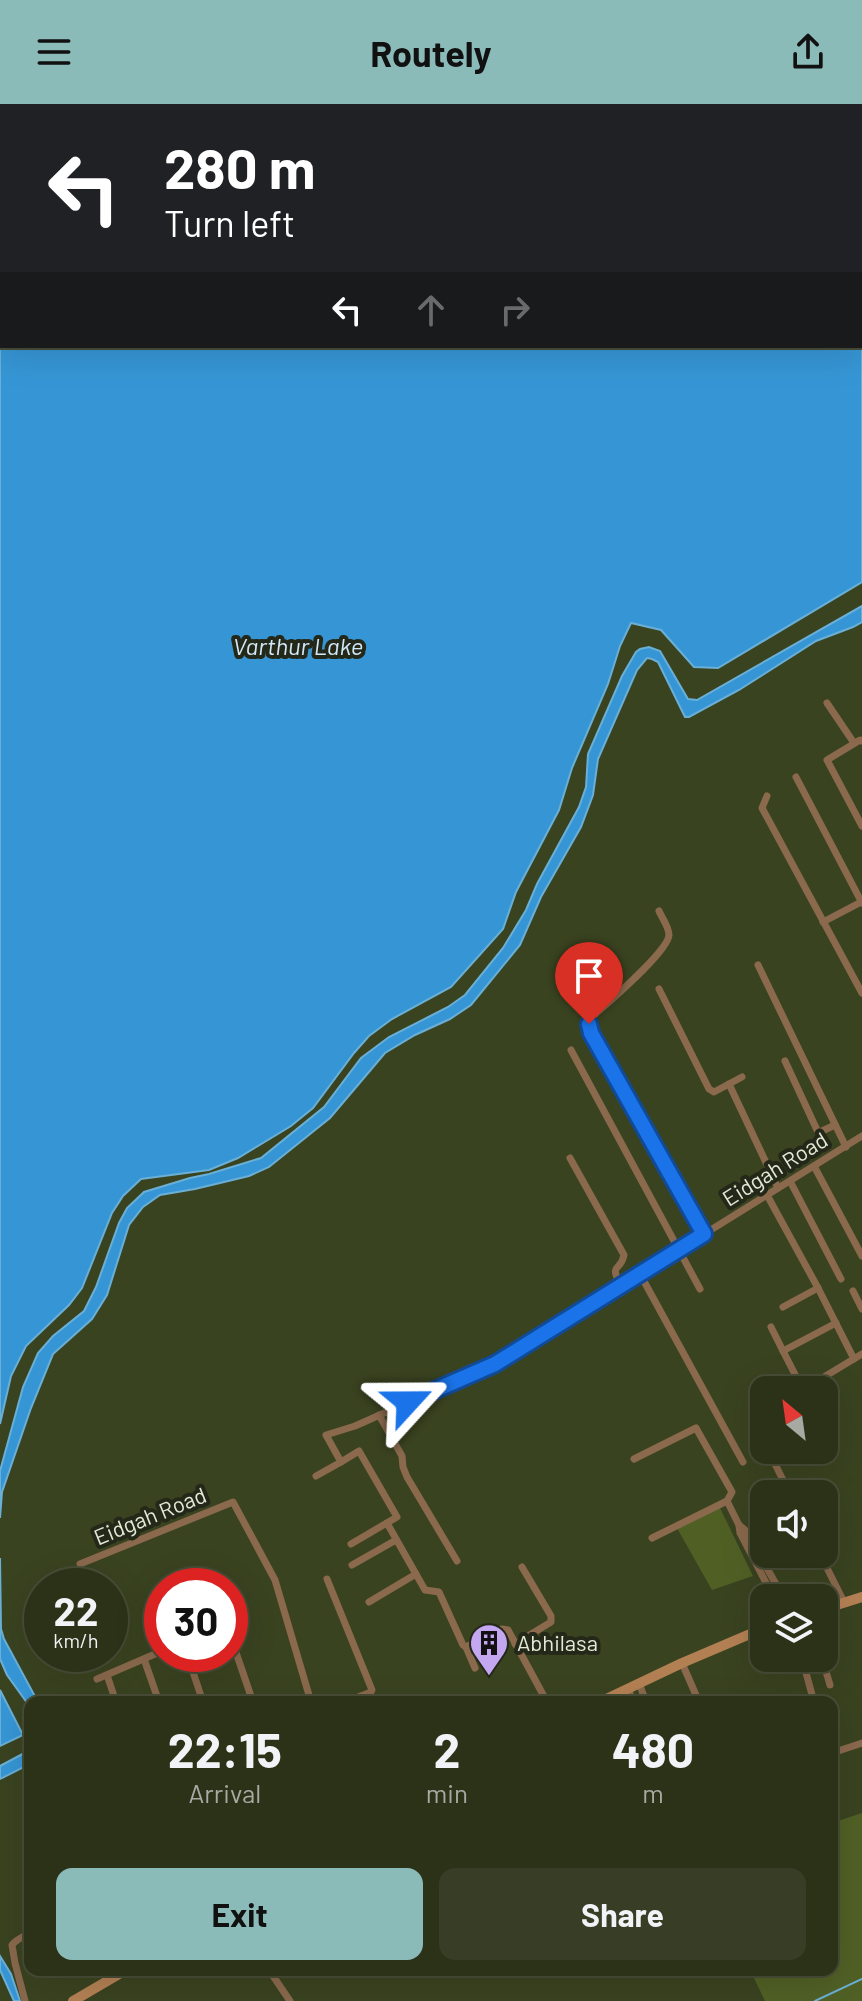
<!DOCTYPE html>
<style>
body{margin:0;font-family:Barlow,sans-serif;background:#383e25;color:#f1f3f6;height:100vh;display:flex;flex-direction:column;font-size:30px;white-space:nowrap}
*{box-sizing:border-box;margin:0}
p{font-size:26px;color:#a6aaa2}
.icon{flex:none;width:44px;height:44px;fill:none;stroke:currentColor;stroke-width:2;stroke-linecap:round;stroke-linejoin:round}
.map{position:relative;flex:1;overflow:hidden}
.side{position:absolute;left:24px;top:1592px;width:814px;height:280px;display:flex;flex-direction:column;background:#2c3218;border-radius:16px;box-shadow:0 8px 32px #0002,0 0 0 2px #484d37}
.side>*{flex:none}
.hud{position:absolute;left:0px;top:0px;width:862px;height:244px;box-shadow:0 8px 32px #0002,0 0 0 2px #484d37;background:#202124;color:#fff;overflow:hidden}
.needle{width:52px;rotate:331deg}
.fabs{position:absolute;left:750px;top:1272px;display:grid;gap:16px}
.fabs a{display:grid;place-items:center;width:88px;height:88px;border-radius:16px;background:#2c3218;box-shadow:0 8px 32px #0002,0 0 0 2px #484d37;font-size:40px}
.speed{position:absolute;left:24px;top:1464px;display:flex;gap:16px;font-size:40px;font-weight:700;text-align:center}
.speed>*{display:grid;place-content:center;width:104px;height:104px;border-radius:50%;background:#2c3218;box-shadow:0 8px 32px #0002,0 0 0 2px #484d37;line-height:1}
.speed small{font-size:20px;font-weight:400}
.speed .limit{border:12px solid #d22;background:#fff;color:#111}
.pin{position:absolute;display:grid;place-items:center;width:68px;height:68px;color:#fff;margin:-82px -34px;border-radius:50% 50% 50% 0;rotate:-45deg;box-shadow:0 0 8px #0007}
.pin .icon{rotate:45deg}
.me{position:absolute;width:88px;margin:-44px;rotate:66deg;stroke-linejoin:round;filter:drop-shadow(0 0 6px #0008)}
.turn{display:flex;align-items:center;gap:28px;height:168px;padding:0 32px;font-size:36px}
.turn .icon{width:104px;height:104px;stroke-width:2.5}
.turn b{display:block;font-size:56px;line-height:68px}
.lanes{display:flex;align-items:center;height:76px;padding:0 32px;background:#0003;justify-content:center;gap:40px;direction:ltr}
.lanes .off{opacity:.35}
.eta{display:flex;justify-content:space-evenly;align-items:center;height:136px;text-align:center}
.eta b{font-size:48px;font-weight:700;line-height:56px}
.cta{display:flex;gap:16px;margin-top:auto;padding:16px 32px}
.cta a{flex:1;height:92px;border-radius:16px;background:#8bbbb9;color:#111;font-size:32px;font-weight:700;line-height:92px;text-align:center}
.cta a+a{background:#383e25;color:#f1f3f6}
header{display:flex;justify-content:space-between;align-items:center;height:104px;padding:0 32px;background:#8bbbb9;color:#111;font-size:36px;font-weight:700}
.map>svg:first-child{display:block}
.green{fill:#506025}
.water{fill:#3696d5;stroke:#6aafd5;stroke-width:2}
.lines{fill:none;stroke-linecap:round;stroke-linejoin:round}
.stream{stroke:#6aafd5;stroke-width:2}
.street{stroke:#8a694d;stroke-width:7}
.secondary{stroke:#b38053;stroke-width:10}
.route-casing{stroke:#114b97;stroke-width:20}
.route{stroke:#1a73e8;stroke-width:14}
.labels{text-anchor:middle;stroke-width:8;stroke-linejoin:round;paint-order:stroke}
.street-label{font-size:22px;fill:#e3ead5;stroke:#232818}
.poi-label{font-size:22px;fill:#e3ead5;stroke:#232818;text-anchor:start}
.water-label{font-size:24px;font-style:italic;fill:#d2e7f8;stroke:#232818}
</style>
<header><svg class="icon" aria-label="menu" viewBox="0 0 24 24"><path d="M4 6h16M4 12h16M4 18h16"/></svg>Routely<svg class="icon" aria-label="share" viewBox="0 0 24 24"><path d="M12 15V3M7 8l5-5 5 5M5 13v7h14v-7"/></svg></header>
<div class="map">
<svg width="862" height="1897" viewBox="0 0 862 1897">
<rect width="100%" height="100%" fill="#3a4320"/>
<g class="green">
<polygon points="719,1402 753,1472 712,1486 677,1424"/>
<polygon points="862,1709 862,1897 765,1897 750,1866 832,1866 832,1719"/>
</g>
<g class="water">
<polygon points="0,0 852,0 855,2 2,2 2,242 860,242 860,5 862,6 862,478 718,564 694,563 661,526 631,519 620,542 608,580 572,664 559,706 516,788 503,825 451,883 392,915 369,932 354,949 313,1004 291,1022 238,1054 209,1066 141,1075 123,1092 112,1109 82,1184 69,1201 26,1242 11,1272 0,1320"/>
<polygon points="862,502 862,518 853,523 816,537 739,586 689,613 685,613 658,558 652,555 647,554 637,566 598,655 593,691 581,723 541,793 520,841 471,901 450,915 415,931 385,949 330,1014 269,1063 249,1072 195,1085 160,1091 143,1103 129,1121 107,1191 92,1215 53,1250 31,1304 2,1388 0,1414 0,1367 23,1283 38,1249 53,1232 84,1207 96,1183 119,1119 127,1104 144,1088 190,1074 209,1070 261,1054 324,1003 361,954 389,933 448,903 465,891 503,844 526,806 537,780 579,703 586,683 588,650 622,572 636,548 640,545 649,543 660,547 688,595 697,596"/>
<polygon points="0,1454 1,1525 4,1535 38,1598 30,1598 30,1603 7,1571 0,1555"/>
<polygon points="0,1586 23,1631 0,1642"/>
<polygon points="30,1646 30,1660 0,1675 0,1662"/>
<polygon points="0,1852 11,1870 20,1897 14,1897 0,1866"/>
</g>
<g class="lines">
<polyline class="stream" points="815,1897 862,1875"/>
<g class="street">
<polyline points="827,599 854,639"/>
<polyline points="862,637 860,636 827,656 862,722"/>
<polyline points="796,673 862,799"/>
<polyline points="767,692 762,704 862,889"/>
<path d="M659,807c3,7 10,16 10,24 -1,17 -64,70 -79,84l-1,9 115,206"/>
<polyline points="823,818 861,798"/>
<polyline points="758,861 846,1043"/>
<polyline points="659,885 709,985 714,988 742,973"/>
<polyline points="571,946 700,1185"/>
<polyline points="785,957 817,1026 820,1028 835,1021"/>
<polyline points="729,980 778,1084"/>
<path d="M570,1054l54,97c-3,17 -16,8 -3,30"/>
<polyline points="814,1062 862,1152"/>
<polyline points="790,1077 841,1175"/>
<polyline points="767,1091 818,1184 854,1255"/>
<polyline points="640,1170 743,1358"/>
<polyline points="853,1187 862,1205"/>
<polyline points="783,1203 818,1184"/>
<polyline points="771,1223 783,1247"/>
<polyline points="819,1276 862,1250"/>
<polyline points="803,1286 783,1247 836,1219"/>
<polyline points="379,1311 402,1352 403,1363 407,1373 457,1457"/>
<polyline points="634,1355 696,1324 732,1388 727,1397 652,1434"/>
<polyline points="774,1358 790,1390"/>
<polyline points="316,1372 341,1358"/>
<polyline points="727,1397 739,1421"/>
<polyline points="387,1419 425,1486 439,1488 463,1541 466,1543 502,1525 508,1526 547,1598"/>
<polyline points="351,1440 397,1413 359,1347 341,1358 326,1331 355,1322 495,1260 862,1032"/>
<polyline points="820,1450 844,1498"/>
<polyline points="80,1460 233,1398 275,1476 311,1598"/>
<polyline points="352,1461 396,1436"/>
<polyline points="327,1475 372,1586 371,1588 361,1592 363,1598"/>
<polyline points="774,1494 740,1429 739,1421 745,1426 784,1494"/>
<polyline points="369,1498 416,1470"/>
<polyline points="230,1531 253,1598"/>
<polyline points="515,1540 551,1518 551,1512 522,1463"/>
<polyline points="466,1543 475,1564"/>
<polyline points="187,1550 203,1598"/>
<polyline points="802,1554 814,1598"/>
<polyline points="822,1554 830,1581"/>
<polyline points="144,1555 159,1598"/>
<polyline points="682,1559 699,1598"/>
<polyline points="107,1571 116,1598"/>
<polyline points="97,1575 162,1547"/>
<polyline points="639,1579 646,1598"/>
<polyline points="628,1584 633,1598"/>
<polyline points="346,1598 361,1592"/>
<polyline points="832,1649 862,1639"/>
<polyline points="269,1866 290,1897"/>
<path d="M25,1897l-10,-38 -3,-18c5,-7 14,-8 18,-14"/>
</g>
<g class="secondary">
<polyline points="824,1505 862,1493"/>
<polyline points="600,1598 682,1559 764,1524"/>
<polyline points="73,1897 126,1866"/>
</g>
</g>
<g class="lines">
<defs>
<polyline id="route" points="408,1298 495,1260 704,1130 591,929 589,920"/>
</defs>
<use href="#route" class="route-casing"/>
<use href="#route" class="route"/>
</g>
<defs>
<symbol id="building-pin" viewBox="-11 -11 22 30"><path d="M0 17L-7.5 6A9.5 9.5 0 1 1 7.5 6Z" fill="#c4a7f1" stroke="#232818"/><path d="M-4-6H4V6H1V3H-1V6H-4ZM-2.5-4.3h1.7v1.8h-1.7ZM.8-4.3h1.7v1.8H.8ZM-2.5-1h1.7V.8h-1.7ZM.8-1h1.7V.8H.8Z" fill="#111"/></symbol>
</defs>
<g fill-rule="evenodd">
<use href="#building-pin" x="467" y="1517" width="44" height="60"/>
</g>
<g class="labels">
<g class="street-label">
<text transform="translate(775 1065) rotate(-32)" y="8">Eidgah Road</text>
<text transform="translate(150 1412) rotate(-22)" y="8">Eidgah Road</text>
</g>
<g class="poi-label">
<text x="517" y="1547">Abhilasa</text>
</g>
<g class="water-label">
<text x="298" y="551">Varthur Lake</text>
</g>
</g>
</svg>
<div class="fabs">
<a><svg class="needle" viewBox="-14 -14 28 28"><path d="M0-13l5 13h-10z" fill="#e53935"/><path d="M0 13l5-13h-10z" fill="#a6aaa2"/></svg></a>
<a><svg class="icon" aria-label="sound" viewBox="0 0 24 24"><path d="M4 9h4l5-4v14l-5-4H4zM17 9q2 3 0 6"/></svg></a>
<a><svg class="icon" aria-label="layers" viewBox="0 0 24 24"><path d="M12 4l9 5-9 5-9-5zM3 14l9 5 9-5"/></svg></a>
</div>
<div class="speed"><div>22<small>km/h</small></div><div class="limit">30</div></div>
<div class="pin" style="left:589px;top:920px;background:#d93025"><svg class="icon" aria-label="arrive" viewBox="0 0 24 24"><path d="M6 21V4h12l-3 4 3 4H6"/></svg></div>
<svg class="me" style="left:408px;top:1298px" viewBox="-20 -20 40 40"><path d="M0-17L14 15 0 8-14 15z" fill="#1a73e8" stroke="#fff" stroke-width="4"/></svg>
<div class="hud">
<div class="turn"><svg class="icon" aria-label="left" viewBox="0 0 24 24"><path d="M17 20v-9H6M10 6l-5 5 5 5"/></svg><div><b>280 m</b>Turn left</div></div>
<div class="lanes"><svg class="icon" aria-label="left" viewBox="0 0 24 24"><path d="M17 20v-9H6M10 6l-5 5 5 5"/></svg><svg class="icon off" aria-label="ahead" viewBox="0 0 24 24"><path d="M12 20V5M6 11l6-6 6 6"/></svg><svg class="icon off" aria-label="right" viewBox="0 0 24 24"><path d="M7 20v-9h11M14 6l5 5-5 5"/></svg></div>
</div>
<section class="side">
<div class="eta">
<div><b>22:15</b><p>Arrival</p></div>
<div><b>2</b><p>min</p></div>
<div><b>480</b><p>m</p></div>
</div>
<div class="cta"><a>Exit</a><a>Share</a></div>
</section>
</div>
